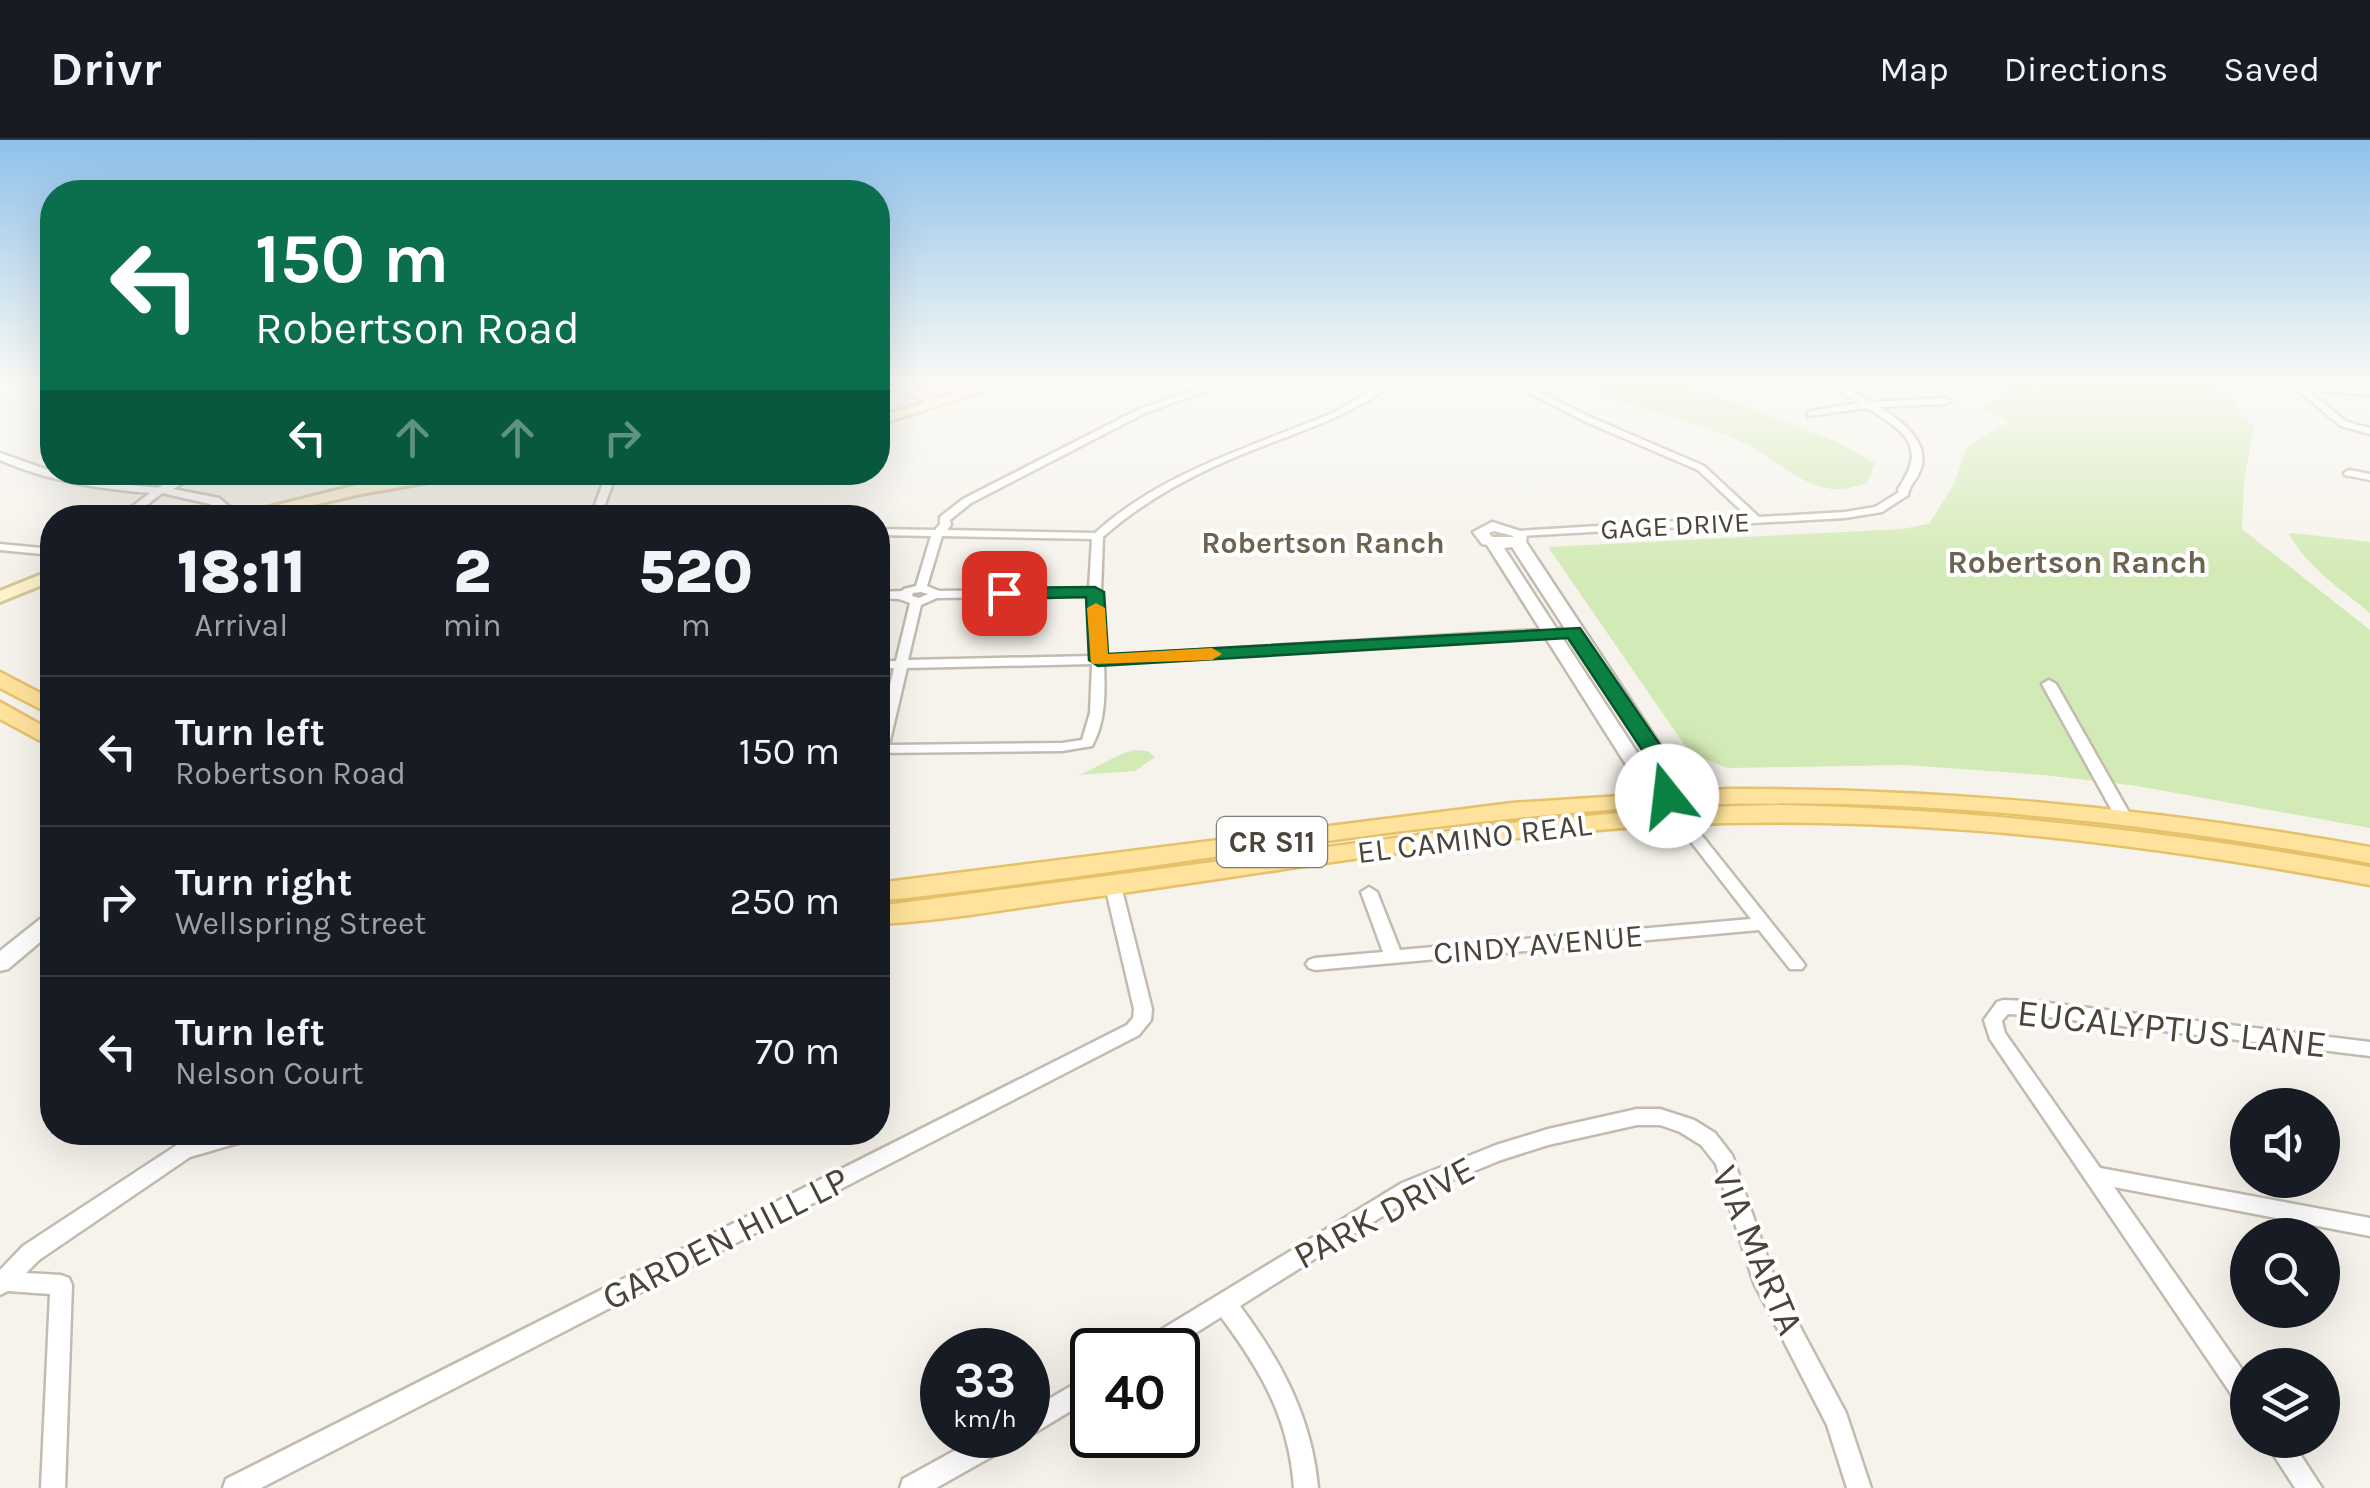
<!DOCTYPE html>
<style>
body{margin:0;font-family:Karla,sans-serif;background:#20242c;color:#f1f3f6;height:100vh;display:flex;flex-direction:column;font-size:38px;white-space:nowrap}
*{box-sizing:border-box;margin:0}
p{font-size:32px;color:#9ea1a6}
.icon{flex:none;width:55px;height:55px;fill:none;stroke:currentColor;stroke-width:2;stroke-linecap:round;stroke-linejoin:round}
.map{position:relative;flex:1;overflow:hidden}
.sheet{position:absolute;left:40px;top:365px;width:850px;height:640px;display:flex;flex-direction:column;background:#171b24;border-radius:40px;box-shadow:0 10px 40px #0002}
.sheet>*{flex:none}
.hud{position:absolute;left:40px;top:40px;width:850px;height:305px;border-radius:40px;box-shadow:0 10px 40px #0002;background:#0b6e4f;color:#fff;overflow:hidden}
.buttons{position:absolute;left:2230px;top:948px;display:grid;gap:20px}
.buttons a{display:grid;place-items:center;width:110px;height:110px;border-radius:50%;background:#171b24;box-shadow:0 10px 40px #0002;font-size:50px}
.speed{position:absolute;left:920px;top:1188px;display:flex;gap:20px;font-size:50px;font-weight:700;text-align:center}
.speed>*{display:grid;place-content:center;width:130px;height:130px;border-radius:50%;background:#171b24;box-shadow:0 10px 40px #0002;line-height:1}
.speed small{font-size:25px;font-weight:400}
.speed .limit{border:5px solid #111;border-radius:15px;background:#fff;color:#111}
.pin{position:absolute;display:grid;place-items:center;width:85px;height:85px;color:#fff;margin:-42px;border-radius:20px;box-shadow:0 5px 15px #0006}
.me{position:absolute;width:110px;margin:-55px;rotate:344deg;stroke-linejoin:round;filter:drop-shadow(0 0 8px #0008)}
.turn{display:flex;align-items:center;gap:35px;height:210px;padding:0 50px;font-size:45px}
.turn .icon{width:130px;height:130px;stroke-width:2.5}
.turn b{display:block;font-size:70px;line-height:85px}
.lanes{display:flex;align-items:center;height:95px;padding:0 50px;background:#0003;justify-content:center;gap:50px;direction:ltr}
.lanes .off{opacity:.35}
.eta{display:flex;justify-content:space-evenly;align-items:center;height:170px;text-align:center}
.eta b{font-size:60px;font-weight:800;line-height:70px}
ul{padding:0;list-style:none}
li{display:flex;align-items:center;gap:30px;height:150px;padding:0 50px;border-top:2px solid #363941}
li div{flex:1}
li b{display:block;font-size:38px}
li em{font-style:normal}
header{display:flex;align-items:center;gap:60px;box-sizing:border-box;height:140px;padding:0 50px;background:#171b24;border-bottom:2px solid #363941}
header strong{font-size:48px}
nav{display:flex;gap:55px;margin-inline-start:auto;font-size:35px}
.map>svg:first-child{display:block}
.green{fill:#d2eab5}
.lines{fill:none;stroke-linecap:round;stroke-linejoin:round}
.minor-casing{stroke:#c2bbae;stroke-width:5}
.tertiary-casing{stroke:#c2bbae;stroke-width:5}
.secondary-casing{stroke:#d6c79b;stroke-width:6}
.primary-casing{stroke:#e6c16a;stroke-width:5}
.minor{fill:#fff;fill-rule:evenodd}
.tertiary{fill:#fff;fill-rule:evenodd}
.secondary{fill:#fff3cd;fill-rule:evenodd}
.primary{fill:#ffe39c;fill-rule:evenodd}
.route{fill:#0b8043;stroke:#07532c;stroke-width:2.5}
.slow{fill:#f59e0b}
.labels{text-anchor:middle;stroke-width:8;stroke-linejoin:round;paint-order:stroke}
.far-street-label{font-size:28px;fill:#4b4439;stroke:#fff}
.far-neighbourhood-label{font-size:30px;font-weight:bold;fill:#6e6250;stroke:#fff}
.shield{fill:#fff;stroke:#817c74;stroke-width:2.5}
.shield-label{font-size:30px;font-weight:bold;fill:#4b4439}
.far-quarter-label{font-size:32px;font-weight:bold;fill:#6e6250;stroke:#fff}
.street-label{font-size:32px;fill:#4b4439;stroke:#fff}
.near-street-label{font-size:38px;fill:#4b4439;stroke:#fff}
</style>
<header>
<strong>Drivr</strong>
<nav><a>Map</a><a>Directions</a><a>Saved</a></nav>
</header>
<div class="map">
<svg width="2370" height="1348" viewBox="0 0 2370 1348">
<rect width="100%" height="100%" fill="#f6f3ec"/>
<g class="green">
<path d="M1580,245h110l147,57 38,21 -8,20c-17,5 -28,9 -45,4 -28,-8 -49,-29 -74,-42 -54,-27 -114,-34 -168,-60z"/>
<polygon points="1995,245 2217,245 2254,287 2244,340 2242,389 2370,490 2370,688 2137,646 2044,635 1906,625 1728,628 1690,613 1548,407 1902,389 1929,384 1955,342 1967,306 2010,281 1983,269 2004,251"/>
<path d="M2294,393l76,9v71c-30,-25 -61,-44 -81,-79z"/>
<path d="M1133,610l14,1 8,6 -20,14 -56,4c19,-8 33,-18 54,-25z"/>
</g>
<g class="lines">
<defs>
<g id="minor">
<path d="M1209,245h14l-78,28 -174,90 -21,17 1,5 -4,5 148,3c66,-60 154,-85 235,-119 20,-8 40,-29 62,-29 -53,39 -118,53 -177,81 -39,18 -80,42 -112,71l-2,55 3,64 470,-28 6,4 -6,4 -470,27c1,29 2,58 -12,83l-30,5 -184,2v-18l16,-67 -16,1v-8h18l14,-58 -11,-4 -21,-1v-6l24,-1 2,-2 12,-3 15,-50 -53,-1v-6l57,1 5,-6v-7l23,-18 176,-90zM942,396l150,3 -3,50 -150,2 -12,-5zM921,452l7,2 -9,4 -7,-2 1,-3zM1089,456l2,60 -183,4 13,-55 16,-7zM1092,524l-2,49 -8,27 -20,3 -173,2 18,-77z"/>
<path d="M1514,245h11l65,32 114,49 55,51 86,-5 30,-5 24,-15 -1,-3c30,-43 7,-58 -31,-81l-59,8v-4l3,-1 49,-8 -31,-18h11l31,17 76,-4 4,3 -4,3 -68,3c22,13 54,37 40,66 -4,9 -10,13 -11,22l-26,17 -37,6 -325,18 -5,-3 1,-2 232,-14 -50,-47 -114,-49z"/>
<polygon points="2291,245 2370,249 2370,255 2307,250 2347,282 2370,288 2370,294 2341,286"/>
<path d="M0,313l60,21 39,8 61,6 5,3 -35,27h-13l33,-25c-52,-4 -102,-12 -150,-33z"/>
<polygon points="2349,330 2370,334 2370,340 2345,335 2344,333"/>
<polygon points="607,332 617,332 600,378 590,378"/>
<polygon points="0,404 52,409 52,415 0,410"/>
<polygon points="2049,540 2056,544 2131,676 2128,679 2123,681 2115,676 2042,544"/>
<polygon points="1679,671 1684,673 1802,821 1805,825 1802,829 1790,829 1759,790 1315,830 1309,828 1306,824 1309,820 1315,818 1383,812 1361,752 1369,747 1377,752 1400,810 1751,779 1671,676"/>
<polygon points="1113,741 1121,746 1152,869 1151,880 1139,895 261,1348 223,1348 226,1339 1127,885 1133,878 1134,869 1105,746"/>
<polygon points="2003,860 2031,861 2370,902 2370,916 2031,875 2008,874 2002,881 2005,893 2100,1028 2370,1078 2370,1096 2114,1047 2248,1238 2248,1270 2240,1267 1990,899 1984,880 1997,862"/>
<path d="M1637,969h23l34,11 21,13 17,22 43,125 71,133 25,75h-24l-20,-63 -73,-142 -38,-119 -15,-19 -21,-13 -20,-7h-23l-89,20 -47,15 -85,35 -176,111c41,55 72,112 78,182h-24c-5,-69 -32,-116 -73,-171l-52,33h-31l3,-8 261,-159 94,-38 52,-16z"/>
<polygon points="219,992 258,992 255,998 190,1017 39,1120 26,1133 61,1135 69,1138 72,1145 65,1348 41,1348 50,1154 8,1151 0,1155 0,1130 23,1106 177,1005"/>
<polygon points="1092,1234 1092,1258 1036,1292 1028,1296 1026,1295 1028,1271"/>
<polygon points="983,1295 1019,1295 1016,1303 936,1348 900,1348 903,1339"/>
<polygon points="2264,1300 2291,1300 2322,1348 2295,1348"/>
</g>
<g id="tertiary">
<polygon points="184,332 201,332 173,349 219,358 243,378 228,378 210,364 153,351"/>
<path d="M1492,382l35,11 -1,9 154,233 -3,21 10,17 -3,4h-14l-11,-17 -22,-18 -150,-237 -5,-1 -9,-12zM1494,391l19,5v1h-21l-3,-4zM1512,407l148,228v6l-9,-7 -147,-226z"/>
<polygon points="52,773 52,792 8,829 0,831 0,811 44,776"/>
</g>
<g id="secondary">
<polygon points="899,245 915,245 939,258 980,245 1001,245 878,285 878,277 926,262"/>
<polygon points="444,332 485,332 361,354 257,378 226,378 361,344"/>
<polygon points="52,430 52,441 0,462 0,451"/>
</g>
<g id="primary">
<polygon points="0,532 52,559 52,575 0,548"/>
<polygon points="0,562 52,591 52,607 0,579"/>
<path d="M1729,649c217,-1 428,20 641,58v16c-248,-45 -499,-72 -751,-54 -248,18 -494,66 -741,92v-18l634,-80z"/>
<path d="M1774,665c201,4 398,27 596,62v18c-264,-49 -528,-79 -796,-53 -168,16 -335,45 -502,68 -64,9 -129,21 -194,24v-18l632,-83 164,-15z"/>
</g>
</defs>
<use href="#minor" class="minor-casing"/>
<use href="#tertiary" class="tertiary-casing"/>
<use href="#secondary" class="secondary-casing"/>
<use href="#primary" class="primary-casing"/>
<use href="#minor" class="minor"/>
<use href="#tertiary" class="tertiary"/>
<use href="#secondary" class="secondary"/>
<use href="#primary" class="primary"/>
</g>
<linearGradient id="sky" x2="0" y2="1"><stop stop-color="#8fc1ec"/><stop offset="0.56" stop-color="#fbfaf6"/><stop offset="1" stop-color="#fbfaf6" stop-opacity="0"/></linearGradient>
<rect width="2370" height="434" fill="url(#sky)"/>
<polygon class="route" points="1095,447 1104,452 1108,514 1580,488 1682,637 1678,656 1667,663 1659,661 1656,656 1660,637 1568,498 1098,526 1089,520 1086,457 1004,459 995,453 1004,448"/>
<polygon class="slow" points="1096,463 1105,468 1108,514 1212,508 1222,514 1212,520 1091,524 1087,468"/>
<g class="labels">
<g class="far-street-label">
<text transform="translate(1675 385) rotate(-3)" y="10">GAGE DRIVE</text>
</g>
<g class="far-neighbourhood-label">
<text x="1323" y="413">Robertson Ranch</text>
</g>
<rect class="shield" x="1217" y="677" width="110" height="50" rx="8"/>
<g class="shield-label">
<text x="1272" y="712">CR S11</text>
</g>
<g class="far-quarter-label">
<text x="2077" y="433">Robertson Ranch</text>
</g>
<g class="street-label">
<text transform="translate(1474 698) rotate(-7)" y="11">EL CAMINO REAL</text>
<text transform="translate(1538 804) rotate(-5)" y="11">CINDY AVENUE</text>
</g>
<g class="near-street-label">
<text transform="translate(2172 888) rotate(6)" y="13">EUCALYPTUS LANE</text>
<text transform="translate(1384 1072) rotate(-28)" y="13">PARK DRIVE</text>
<text transform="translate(725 1098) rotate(-27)" y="13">GARDEN HILL LP</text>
<text transform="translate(1758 1110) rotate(67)" y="13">VIA MARTA</text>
</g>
</g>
</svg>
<div class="buttons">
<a><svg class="icon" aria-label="sound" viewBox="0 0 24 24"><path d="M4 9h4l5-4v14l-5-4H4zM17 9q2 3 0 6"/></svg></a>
<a><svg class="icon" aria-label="search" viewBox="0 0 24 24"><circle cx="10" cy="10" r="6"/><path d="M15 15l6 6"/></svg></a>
<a><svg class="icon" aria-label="layers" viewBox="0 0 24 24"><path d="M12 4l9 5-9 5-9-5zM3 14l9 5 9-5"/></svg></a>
</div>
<div class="speed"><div>33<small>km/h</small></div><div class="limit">40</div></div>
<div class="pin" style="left:1004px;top:453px;background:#d93025"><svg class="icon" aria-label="arrive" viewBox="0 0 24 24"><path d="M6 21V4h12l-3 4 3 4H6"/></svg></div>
<svg class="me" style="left:1667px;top:656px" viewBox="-20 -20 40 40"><circle r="19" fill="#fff"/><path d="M0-13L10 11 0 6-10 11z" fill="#0b8043"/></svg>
<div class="hud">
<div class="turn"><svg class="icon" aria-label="left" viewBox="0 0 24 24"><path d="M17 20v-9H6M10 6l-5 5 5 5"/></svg><div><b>150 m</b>Robertson Road</div></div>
<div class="lanes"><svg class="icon" aria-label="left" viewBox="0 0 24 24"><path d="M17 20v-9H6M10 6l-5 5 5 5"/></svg><svg class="icon off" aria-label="ahead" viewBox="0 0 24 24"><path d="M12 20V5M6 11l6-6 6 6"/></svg><svg class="icon off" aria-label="ahead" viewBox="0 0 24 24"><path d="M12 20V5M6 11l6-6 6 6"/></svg><svg class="icon off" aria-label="right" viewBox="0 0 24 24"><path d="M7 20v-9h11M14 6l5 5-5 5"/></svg></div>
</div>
<section class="sheet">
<div class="eta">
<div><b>18:11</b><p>Arrival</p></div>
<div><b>2</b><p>min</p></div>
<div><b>520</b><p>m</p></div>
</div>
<ul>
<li><svg class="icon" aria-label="left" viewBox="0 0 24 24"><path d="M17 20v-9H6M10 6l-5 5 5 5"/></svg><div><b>Turn left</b><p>Robertson Road</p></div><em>150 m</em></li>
<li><svg class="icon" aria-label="right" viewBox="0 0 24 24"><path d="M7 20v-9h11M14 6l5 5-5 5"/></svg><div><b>Turn right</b><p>Wellspring Street</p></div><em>250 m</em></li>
<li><svg class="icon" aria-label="left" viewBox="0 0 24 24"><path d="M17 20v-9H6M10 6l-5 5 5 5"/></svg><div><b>Turn left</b><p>Nelson Court</p></div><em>70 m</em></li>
</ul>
</section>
</div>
